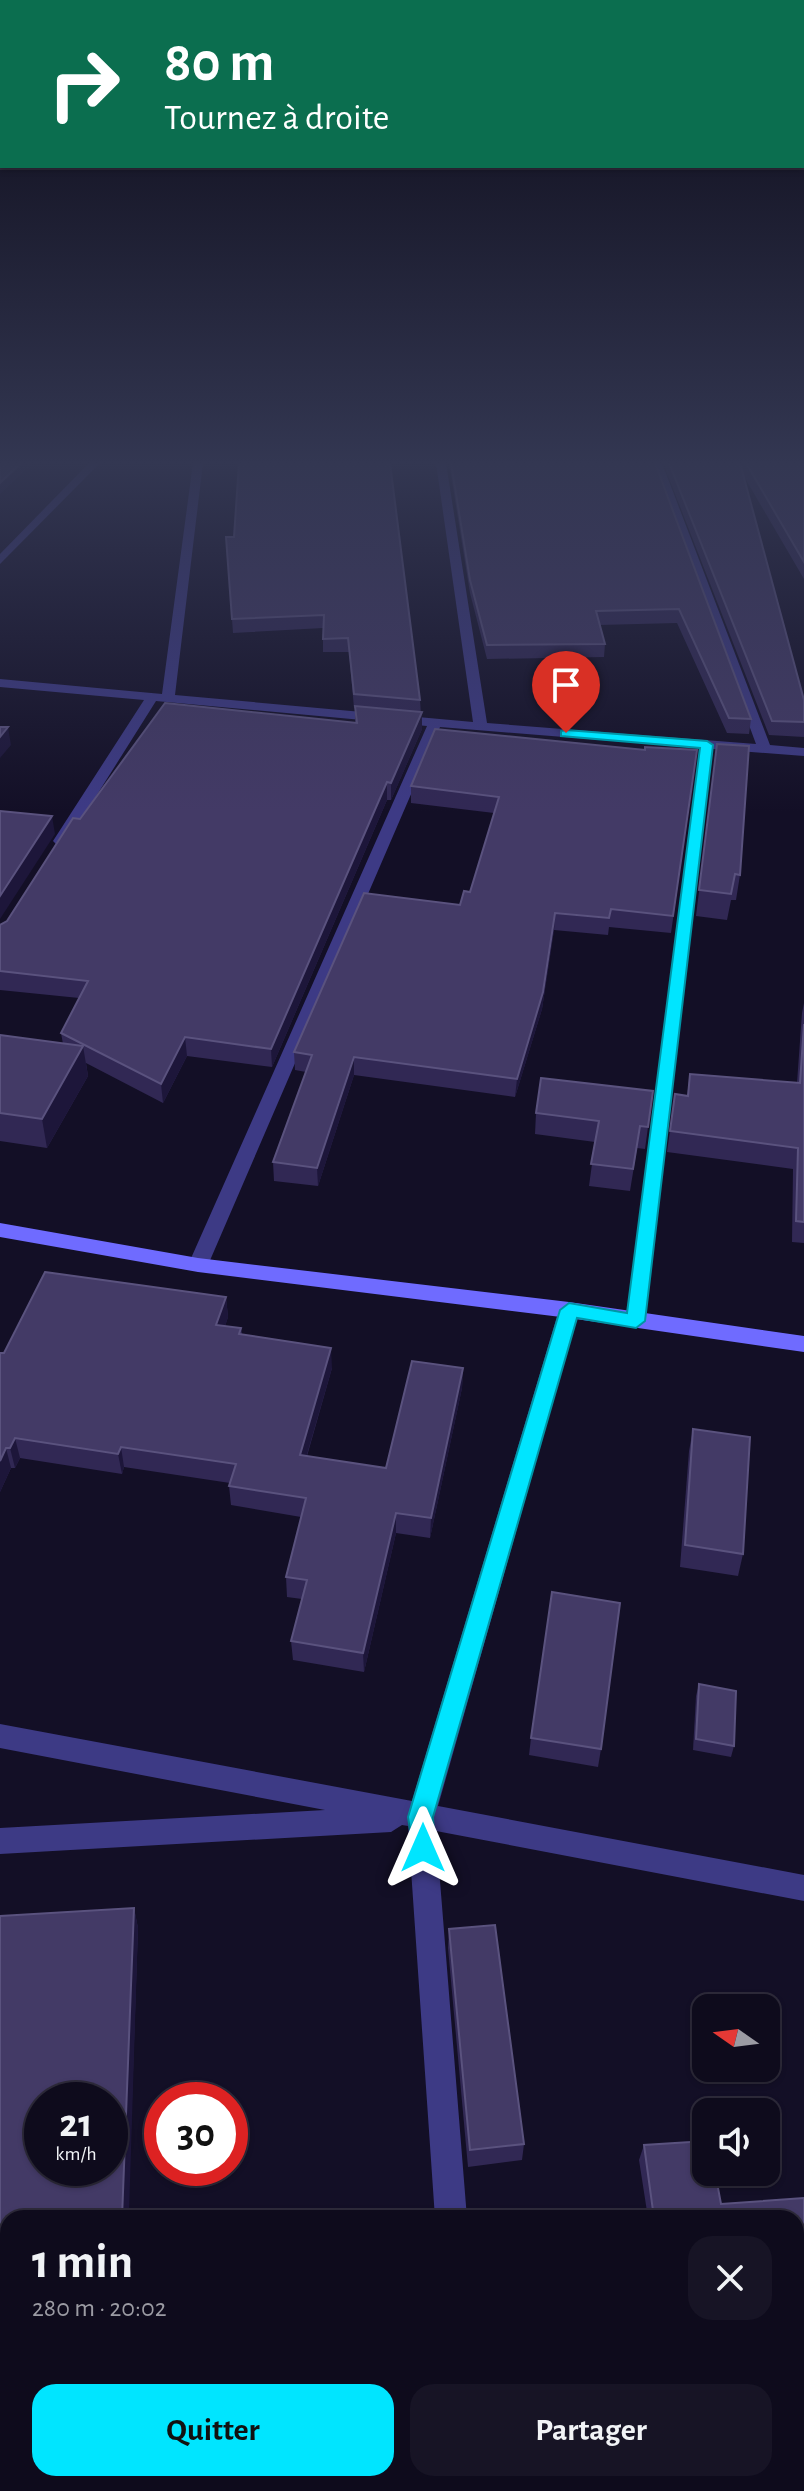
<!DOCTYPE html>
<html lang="fr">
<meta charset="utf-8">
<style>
body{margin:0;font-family:"Alegreya Sans",sans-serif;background:#171425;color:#f1f3f6;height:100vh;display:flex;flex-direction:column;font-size:30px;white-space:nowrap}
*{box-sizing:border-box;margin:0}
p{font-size:26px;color:#9b9ba3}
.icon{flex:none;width:44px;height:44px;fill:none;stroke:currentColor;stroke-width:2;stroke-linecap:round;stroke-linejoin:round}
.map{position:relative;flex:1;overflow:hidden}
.drawer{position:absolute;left:0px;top:2210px;width:804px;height:282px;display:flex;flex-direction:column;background:#0e0b1c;border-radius:24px 24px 0 0;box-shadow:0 2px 6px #0004,0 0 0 2px #2e2b3b}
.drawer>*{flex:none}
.top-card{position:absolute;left:0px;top:0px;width:804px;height:168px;box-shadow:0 2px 6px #0004,0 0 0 2px #2e2b3b;background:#0b6e4f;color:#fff;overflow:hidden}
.needle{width:52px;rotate:284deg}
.controls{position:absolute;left:692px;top:1994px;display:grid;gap:16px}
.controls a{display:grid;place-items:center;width:88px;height:88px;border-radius:16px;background:#0e0b1c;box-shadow:0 2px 6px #0004,0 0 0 2px #2e2b3b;font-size:40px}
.speed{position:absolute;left:24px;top:2082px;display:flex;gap:16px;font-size:40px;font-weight:700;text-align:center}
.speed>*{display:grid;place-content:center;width:104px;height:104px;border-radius:50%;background:#0e0b1c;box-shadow:0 2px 6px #0004,0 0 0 2px #2e2b3b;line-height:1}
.speed small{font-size:20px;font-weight:400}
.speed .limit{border:12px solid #d22;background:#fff;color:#111}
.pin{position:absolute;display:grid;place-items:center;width:68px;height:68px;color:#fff;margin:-82px -34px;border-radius:50% 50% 50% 0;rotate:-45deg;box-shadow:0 0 8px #0007}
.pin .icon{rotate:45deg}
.me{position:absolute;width:88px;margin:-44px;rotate:0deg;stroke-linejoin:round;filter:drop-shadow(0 0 6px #0008)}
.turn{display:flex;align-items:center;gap:28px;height:168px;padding:0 32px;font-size:36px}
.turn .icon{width:104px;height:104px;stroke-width:2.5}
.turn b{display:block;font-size:56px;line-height:68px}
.round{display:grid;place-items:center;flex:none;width:84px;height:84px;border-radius:24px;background:#171425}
.headline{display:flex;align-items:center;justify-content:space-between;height:136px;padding:0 32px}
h1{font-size:48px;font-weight:700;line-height:60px}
.button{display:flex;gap:16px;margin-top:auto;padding:16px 32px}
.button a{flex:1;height:92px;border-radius:24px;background:#00e5ff;color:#111;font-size:32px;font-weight:700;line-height:92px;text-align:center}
.button a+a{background:#171425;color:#f1f3f6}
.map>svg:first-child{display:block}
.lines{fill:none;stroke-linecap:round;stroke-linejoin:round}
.street{fill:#3d3a85;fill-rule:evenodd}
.secondary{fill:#6f6bff;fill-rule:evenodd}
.wall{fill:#312854;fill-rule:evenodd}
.shaded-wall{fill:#1d163a}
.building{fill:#433a66;stroke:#5a527e;stroke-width:2;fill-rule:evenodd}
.route{fill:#00e5ff;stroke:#0095a6;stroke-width:2}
</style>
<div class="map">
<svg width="804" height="2491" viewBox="0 0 804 2491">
<rect width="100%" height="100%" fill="#130f26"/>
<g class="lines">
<g class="street">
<polygon points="89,463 100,463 0,564 0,554"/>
<polygon points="193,463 203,463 175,695 473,722 436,463 446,463 487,723 756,744 652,463 662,463 770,745 804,748 804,756 713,749 643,1326 629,1326 626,1321 700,748 440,727 208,1265 198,1272 188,1265 427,726 156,701 66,844 56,844 53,841 144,700 0,687 0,679 162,694"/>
<polygon points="569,1302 576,1305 579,1310 438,1806 804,1875 804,1901 436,1831 467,2218 435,2218 408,1826 402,1825 391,1832 0,1854 0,1828 325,1810 0,1748 0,1724 412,1801 559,1310 562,1305"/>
<polygon points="453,2484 489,2484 490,2491 454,2491"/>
</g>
<polygon class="secondary" points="0,1223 198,1258 569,1302 804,1336 804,1352 569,1318 198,1272 0,1237"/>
</g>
<g class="wall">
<polygon points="449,463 655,463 751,719 749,734 727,733 677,623 599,625 605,644 604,657 487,659 470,593"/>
<polygon points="663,463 804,463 804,579 742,473 804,700 804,737 769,735"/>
<polygon points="226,537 234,537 420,700 422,729 391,800 387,800 272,1067 187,1056 163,1103 86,1063 88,1076 47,1148 0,1141 0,1035 63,1044 61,1033 79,998 0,990 0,925 7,921 80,819 355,722 355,708 354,708 349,652 323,652 323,628 233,633"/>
<polygon points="717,744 740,875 736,900 731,900 727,920 696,916"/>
<polygon points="645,750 697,750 671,933 609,927 608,935 554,930 542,1009 515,1097 354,1075 318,1186 274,1181 273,1162 306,1072 295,1070 294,1052 460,905 470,892 494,813 411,803 411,786"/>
<polygon points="804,1003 804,1243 792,1242 793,1169 667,1152 675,1094 687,1096 690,1074 797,1083 802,1013"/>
<polygon points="653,1091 645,1149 637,1148 630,1191 589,1186 595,1142 535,1134 536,1113"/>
<polygon points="226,1297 228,1317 225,1326 241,1328 242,1334 332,1368 307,1456 386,1468 463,1368 462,1388 430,1538 396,1533 364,1672 293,1660 291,1641 302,1599 287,1597 286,1577 301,1517 231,1505 229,1486 230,1483 124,1467 122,1474 20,1458 15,1468 11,1468 0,1492 0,1353 4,1353"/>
<polygon points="693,1429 743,1554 738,1576 680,1567 689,1451"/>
<polygon points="699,1684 734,1746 731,1757 693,1750 696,1696"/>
<polygon points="531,1738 601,1749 598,1767 529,1755"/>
<path d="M134,1908l4,20 -10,290h-120v266h101v7h-109v-575zM42,2100h68v68h-68z"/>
<polygon points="449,1929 524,2144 522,2160 468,2167 448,1948"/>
<polygon points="644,2145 721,2204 804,2198 804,2436 796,2437 796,2218 648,2218 639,2160"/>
<polygon points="687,2484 771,2484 772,2489 771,2491 688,2491"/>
</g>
<g class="shaded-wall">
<polygon points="21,463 33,463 0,494 0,483"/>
<polygon points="422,712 422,729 391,800 391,783"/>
<polygon points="8,727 11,745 0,758 0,737"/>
<polygon points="387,782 387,800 272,1067 271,1049"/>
<polygon points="52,816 55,834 0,919 0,896"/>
<polygon points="555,913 554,930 542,1009 515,1097 517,1079"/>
<polygon points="185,1037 187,1056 163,1103 161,1084"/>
<polygon points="83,1046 88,1076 47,1148 42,1119"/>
<polygon points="354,1057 354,1075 318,1186 317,1168"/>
<polygon points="226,1297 228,1317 219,1345 216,1325"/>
<polygon points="331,1348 332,1368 301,1475 300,1455"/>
<polygon points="463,1368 462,1388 430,1538 431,1518"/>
<polygon points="15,1438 20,1458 15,1468 10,1448"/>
<polygon points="121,1447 124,1467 122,1474 118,1454"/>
<polygon points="6,1448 11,1468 0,1492 0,1461"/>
<polygon points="396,1513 396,1533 364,1672 363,1653"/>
<polygon points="134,1908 138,1928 129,2213 128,2218 122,2218"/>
<polygon points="102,2484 109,2484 109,2491 106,2491"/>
</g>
<g class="building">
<polygon points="0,463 21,463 0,483"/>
<polygon points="239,463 390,463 420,700 354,694 348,638 323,639 324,615 232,619 226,537 234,537"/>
<polygon points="451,463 655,463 751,719 729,718 679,609 596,611 605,644 487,645 470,580"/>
<polygon points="669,463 740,463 804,700 804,722 772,721"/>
<polygon points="746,463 804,463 804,562"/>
<polygon points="165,703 357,723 355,706 422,712 391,783 387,782 271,1049 185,1037 161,1084 61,1033 88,981 0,971 0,925 7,921 73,818 80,819"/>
<polygon points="0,727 8,727 0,737"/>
<polygon points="435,729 645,750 645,747 697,750 673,916 611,909 609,918 555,913 543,992 517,1079 354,1057 317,1168 273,1162 312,1055 294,1052 364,893 460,905 464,891 470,892 499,797 411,786"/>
<polygon points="717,744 749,746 740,875 735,874 731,894 699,890"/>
<polygon points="0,811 52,816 0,896"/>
<polygon points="804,1024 804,1222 796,1221 798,1148 670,1131 675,1094 688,1096 690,1074 800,1083"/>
<polygon points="0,1035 83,1046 42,1119 0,1113"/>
<polygon points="541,1078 653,1091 648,1127 640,1126 633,1169 591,1164 599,1121 536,1113"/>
<polygon points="45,1272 226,1297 216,1325 241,1328 239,1334 331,1348 300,1455 386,1468 412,1361 463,1368 431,1518 396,1513 363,1653 291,1641 307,1580 286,1577 306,1498 229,1486 236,1464 121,1447 118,1454 15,1438 10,1448 6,1448 0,1461 0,1353 4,1353"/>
<polygon points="693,1429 750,1437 743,1554 685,1545"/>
<polygon points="552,1592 620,1603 601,1749 531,1738"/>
<polygon points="699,1684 736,1691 734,1746 696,1739"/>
<path d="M134,1908l-12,310h-114v266l94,1 -102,6v-575zM42,2100h68v68h-68z"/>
<polygon points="495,1925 524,2144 470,2150 449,1929"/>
<polygon points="706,2141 706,2172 715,2172 721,2204 804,2198 804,2426 796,2427 796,2218 654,2218 644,2145"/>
<polygon points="694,2484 771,2484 772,2489 750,2491 695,2491"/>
</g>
<linearGradient id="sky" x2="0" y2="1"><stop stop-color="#0a0815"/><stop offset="0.57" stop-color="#333752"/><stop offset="1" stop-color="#333752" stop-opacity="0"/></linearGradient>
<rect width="804" height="812" fill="url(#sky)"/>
<polygon class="route" points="566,730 707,741 713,745 645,1321 636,1328 577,1318 433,1817 435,1848 432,1856 423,1860 414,1856 408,1817 560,1310 569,1303 627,1313 700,748 561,736 561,731"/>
</svg>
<div class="controls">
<a><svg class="needle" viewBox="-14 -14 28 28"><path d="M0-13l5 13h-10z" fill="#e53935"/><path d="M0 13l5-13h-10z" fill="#9b9ba3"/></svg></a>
<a><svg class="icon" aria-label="sound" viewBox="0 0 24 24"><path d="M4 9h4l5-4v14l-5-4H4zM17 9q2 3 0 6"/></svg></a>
</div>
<div class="speed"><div>21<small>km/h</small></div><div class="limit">30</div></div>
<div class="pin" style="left:566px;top:733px;background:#d93025"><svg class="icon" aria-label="arrive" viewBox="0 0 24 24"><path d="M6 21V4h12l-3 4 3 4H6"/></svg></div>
<svg class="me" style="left:423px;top:1848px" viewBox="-20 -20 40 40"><path d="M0-17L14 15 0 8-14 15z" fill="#00e5ff" stroke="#fff" stroke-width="4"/></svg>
<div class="top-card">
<div class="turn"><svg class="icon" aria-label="right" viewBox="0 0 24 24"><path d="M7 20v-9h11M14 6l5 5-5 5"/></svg><div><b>80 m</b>Tournez à droite</div></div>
</div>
<section class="drawer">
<div class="headline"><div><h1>1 min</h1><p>280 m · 20:02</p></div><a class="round"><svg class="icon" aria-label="close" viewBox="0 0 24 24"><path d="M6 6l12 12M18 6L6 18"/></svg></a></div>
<div class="button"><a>Quitter</a><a>Partager</a></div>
</section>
</div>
